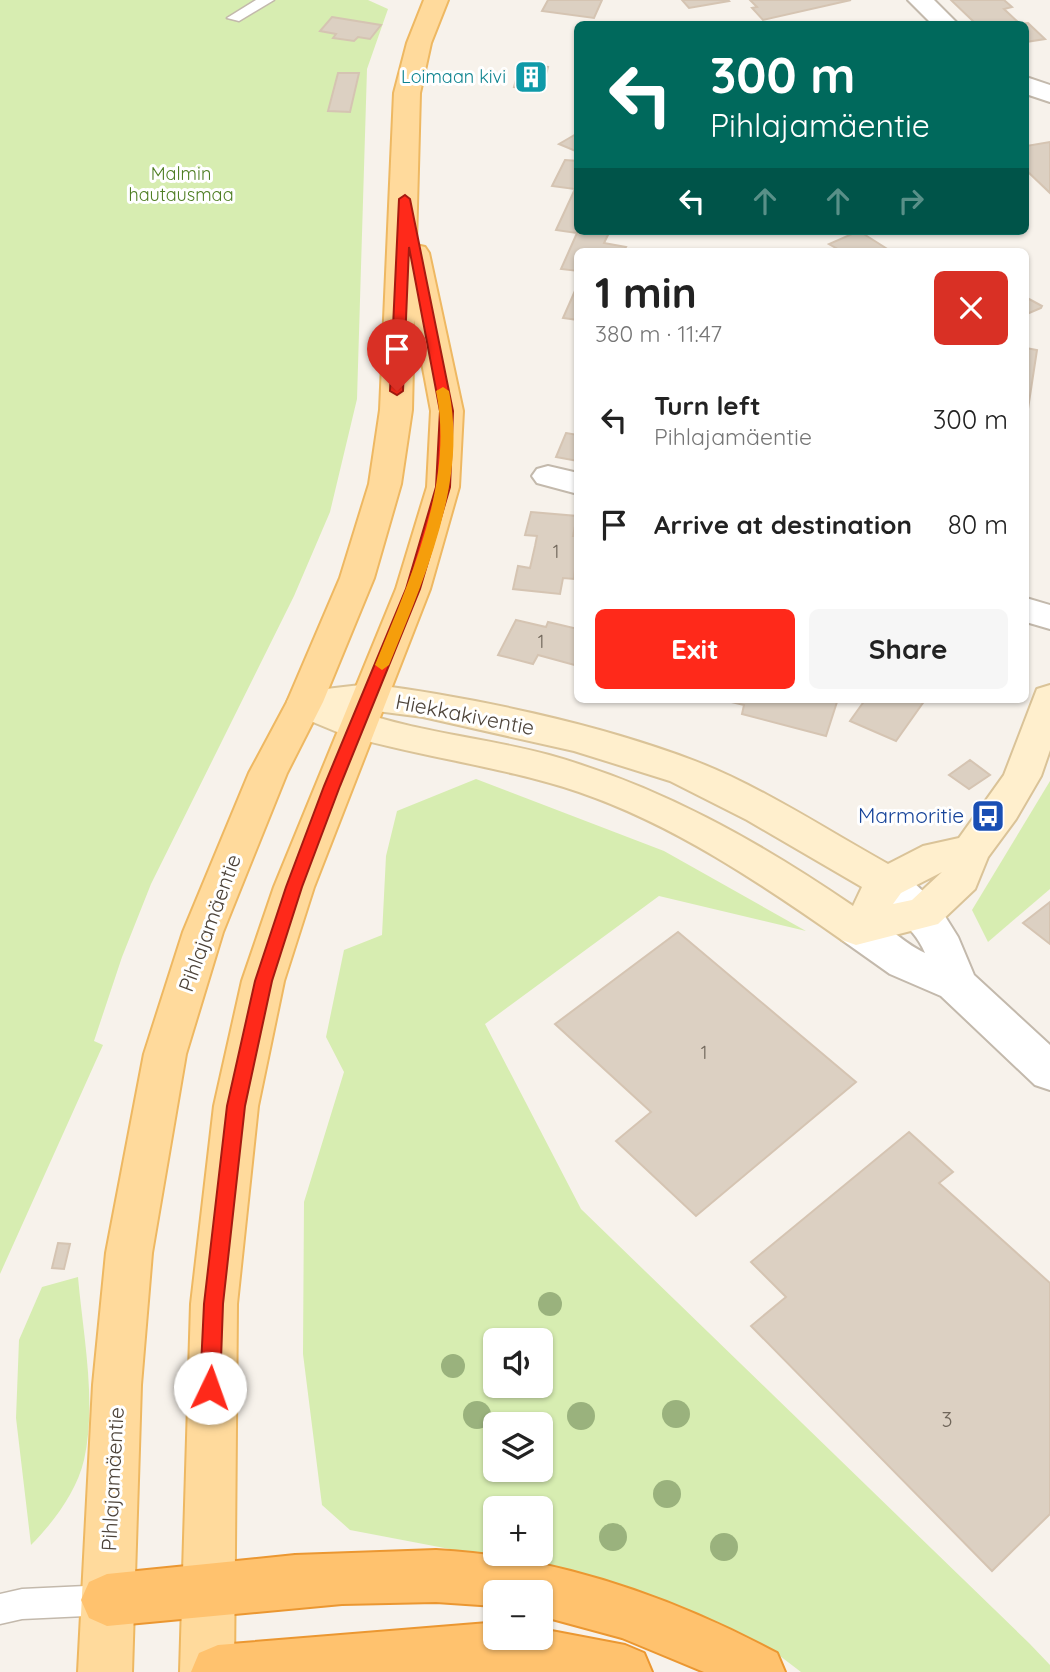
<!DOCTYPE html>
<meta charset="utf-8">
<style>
body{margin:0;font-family:Quicksand,sans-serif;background:#f6f6f6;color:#222;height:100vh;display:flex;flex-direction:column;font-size:26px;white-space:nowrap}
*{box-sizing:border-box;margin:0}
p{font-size:23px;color:#767676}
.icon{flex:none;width:38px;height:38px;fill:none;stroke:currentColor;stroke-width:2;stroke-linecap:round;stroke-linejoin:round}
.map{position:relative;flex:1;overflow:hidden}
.details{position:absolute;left:574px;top:248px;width:455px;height:455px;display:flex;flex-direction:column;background:#fff;border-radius:10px;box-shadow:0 2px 5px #0004}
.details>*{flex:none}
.top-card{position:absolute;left:574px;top:21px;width:455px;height:214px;border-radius:10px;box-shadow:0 2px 5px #0004;background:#00695c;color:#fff;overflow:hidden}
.controls{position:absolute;left:483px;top:1328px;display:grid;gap:14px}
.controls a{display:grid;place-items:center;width:70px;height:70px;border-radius:10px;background:#fff;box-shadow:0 2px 5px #0004;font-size:35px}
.pin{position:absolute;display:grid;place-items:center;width:60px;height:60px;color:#fff;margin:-72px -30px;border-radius:50% 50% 50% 0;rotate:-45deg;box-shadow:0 0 7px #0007}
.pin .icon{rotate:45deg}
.me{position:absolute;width:77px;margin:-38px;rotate:3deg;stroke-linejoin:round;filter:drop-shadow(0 0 5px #0008)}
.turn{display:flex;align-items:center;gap:24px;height:147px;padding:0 21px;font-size:32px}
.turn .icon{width:91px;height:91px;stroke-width:2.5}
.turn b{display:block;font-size:49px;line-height:60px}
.lanes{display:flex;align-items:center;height:66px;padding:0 21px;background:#0003;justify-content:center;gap:35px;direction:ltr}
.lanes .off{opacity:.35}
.round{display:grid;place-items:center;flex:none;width:74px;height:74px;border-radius:10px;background:#f6f6f6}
.summary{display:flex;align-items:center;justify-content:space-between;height:119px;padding:0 21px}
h1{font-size:42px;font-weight:700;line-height:52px}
.cta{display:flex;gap:14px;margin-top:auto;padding:14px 21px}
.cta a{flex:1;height:80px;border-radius:10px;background:#ff291a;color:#fff;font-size:28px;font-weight:700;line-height:80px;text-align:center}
.cta a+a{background:#f6f6f6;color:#222}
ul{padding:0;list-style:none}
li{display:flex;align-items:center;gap:21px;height:105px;padding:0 21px}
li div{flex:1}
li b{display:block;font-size:26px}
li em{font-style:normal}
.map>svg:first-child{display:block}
.green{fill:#d7edb1;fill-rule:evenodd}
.building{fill:#dcd0c2;stroke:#d5c4b2;stroke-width:2}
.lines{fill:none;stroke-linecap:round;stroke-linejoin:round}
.lane-casing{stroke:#c3b9ac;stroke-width:3}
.street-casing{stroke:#c3b9ac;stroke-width:4}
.secondary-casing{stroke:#dac398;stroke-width:4}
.primary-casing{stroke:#eeb862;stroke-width:4}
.highway-casing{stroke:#eb9731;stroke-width:4}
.lane{fill:#fff;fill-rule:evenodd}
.street{fill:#fff;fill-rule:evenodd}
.secondary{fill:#ffefcd;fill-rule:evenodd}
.primary{fill:#ffda9c;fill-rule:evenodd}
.highway{fill:#ffc26e;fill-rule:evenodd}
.tree{fill:#9ab27d}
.route{fill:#ff291a;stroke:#a61b11;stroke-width:2}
.slow{fill:#f59e0b}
.labels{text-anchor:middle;stroke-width:6;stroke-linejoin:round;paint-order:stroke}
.far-culture-label{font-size:18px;fill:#0d838f;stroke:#fff;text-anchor:end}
.far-park-label{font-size:18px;fill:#4e7e23;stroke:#fff}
.number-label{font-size:18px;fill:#70665a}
.street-label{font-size:21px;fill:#4c4238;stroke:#fff}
.transit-label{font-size:21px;fill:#164399;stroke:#fff;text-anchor:end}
.near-number-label{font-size:21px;fill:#70665a}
</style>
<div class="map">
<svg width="1050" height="1672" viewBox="0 0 1050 1672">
<rect width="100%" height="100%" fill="#f7f2eb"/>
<g class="green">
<polygon points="0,0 368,0 388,9 367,69 357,399 330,512 294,596 151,884 122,957 94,1041 103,1045 0,1274"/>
<path d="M476,779l188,72 142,80 -147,-35 -174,128 96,185 448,434 21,22v7h-249l-25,-19 -68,-35 -154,-49 -204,-39 -28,-25 -19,-151 1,-152 40,-130 -18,-35 18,-87 38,-15 4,-79 11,-45zM495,1340h46v46h-46zM495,1424h46v46h-46zM495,1508h46v46h-46z"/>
<polygon points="1050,781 1050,889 988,942 972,910"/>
<path d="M78,1277c5,58 19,125 6,183 -7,31 -31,63 -53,85l-15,-127 3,-78 23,-53z"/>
</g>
<g class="building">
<polygon points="548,0 602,0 594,18 542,11"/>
<polygon points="682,0 728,0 729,1 689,8"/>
<polygon points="750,0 851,0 763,20 752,8 757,7"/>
<polygon points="951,0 1004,0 1012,7 1004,9 1019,23 976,24"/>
<polygon points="332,17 381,25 370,39 358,37 354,41 333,38 336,34 320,31"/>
<polygon points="1028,23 1045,39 1026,42 1026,24 1019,24"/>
<polygon points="520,65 548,67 542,89 514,87"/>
<polygon points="338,73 359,73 350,112 328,111"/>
<polygon points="578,133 578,152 559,144"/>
<polygon points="1050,142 1050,193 1026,170 1026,146"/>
<polygon points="565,160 578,161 578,231 610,231 604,243 626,247 623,252 578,252 578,271 561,269 577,233 556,230 575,189 552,186"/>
<polygon points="859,231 892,252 843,252 829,244"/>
<polygon points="578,284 578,320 563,318"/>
<polygon points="1029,299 1042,306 1041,308 1029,313 1026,311 1026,301"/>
<polygon points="1026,348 1037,350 1026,422"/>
<polygon points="566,433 578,435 578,461 556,457"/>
<polygon points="531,512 577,516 573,536 578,536 574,579 563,578 560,594 513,589 518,566 530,568 535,546 537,536 525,535"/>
<polygon points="516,620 546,627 548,622 578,629 578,666 538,655 533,664 498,655"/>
<polygon points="723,700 830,700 837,702 826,736 742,714 744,705"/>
<polygon points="865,700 925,700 896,741 850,721"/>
<polygon points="970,760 990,775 969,789 949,775"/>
<polygon points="1050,902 1050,944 1023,923"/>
<polygon points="678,932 856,1082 696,1216 616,1141 651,1112 555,1024"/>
<polygon points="909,1132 953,1172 939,1183 1050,1283 1050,1514 992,1571 751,1326 786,1297 751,1262"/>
<polygon points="58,1243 70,1244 64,1269 52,1268"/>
</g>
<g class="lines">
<defs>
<g id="lane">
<polygon points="256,0 274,0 239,21 227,18"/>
<polygon points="107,1585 118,1589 122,1600 118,1611 107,1615 22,1619 0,1624 0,1594 22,1589"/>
</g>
<g id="street">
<polygon points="908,0 934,0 958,24 932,24"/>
<polygon points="1026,77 1050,85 1050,102 1026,94"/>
<polygon points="548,466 578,473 578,494 537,483 532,476 537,469"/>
<polygon points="1026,598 1050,605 1050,629 1026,622"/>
<path d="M887,867l14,4 37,34 20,32 16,38 76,70v45l-15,-5 -94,-89 -51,-22 -48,-34 -6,-11 6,-11c33,-11 55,23 83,35 -12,-30 -43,-44 -58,-71l6,-11z"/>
</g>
<path id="secondary" d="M369,684c103,13 229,40 326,77 67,26 130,68 193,103l35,-18 36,-8 45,-63 33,-86 13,-4v65l-9,26 -25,43 -28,38 -13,32 -37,35 -82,21 -14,-5c-82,-57 -167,-115 -263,-148 -78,-26 -159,-35 -237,-58l-29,-12 -4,-7 -17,-4 -5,-9 5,-9zM369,710l54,7 151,34 96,30 77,39 115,67 -9,19c-95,-65 -193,-120 -304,-151 -63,-17 -132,-23 -192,-44zM942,872l-30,28 -19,4 8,-11z"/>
<polygon id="primary" points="424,0 448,0 431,43 420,93 416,245 425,247 429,253 463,411 459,487 430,589 314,887 284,981 258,1106 237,1304 234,1672 180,1672 191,1304 214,1106 242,981 274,887 396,589 427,487 431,411 414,320 412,410 401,484 374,578 323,702 287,773 223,932 186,1054 152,1253 141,1385 132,1672 78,1672 93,1385 106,1253 144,1054 183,932 249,773 287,702 340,578 369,484 380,410 394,93 407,43"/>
<g id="highway">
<path d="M436,1550c119,6 236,47 341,103l8,19h-81l-82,-34 -81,-22v-24h-46v14l-59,-4 -94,2 -235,22 -18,-8 -8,-18 8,-18 18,-8 188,-19z"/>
<polygon points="488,1623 495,1623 495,1638 541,1638 541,1629 625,1645 644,1653 652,1672 191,1672 199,1653 218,1645"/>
</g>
</defs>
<use href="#lane" class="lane-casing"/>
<use href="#street" class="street-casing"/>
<use href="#secondary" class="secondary-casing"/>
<use href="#primary" class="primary-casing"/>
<use href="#highway" class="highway-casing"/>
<use href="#lane" class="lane"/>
<use href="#street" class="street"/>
<use href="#secondary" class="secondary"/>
<use href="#primary" class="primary"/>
<use href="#highway" class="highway"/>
</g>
<g class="tree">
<circle cx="550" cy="1304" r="12"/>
<circle cx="453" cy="1366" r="12"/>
<circle cx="676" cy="1414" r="14"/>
<circle cx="477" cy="1415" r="14"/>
<circle cx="581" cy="1416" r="14"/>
<circle cx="667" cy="1494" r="14"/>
<circle cx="613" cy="1537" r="14"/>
<circle cx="724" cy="1547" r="14"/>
</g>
<polygon class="route" points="405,195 410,199 453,411 450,487 420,589 340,786 302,887 272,981 245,1106 223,1304 220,1388 217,1395 210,1397 203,1395 200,1388 204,1304 227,1106 255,981 286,887 324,786 406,589 436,487 440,411 409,247 403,391 397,395 390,391 399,199"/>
<path class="slow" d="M443,387l6,4c19,92 -26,190 -60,274l-7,5 -7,-5c34,-84 80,-182 61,-274z"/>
<defs>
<symbol id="building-square" viewBox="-11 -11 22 22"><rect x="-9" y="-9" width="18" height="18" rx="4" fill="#0f9aa8" stroke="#fff"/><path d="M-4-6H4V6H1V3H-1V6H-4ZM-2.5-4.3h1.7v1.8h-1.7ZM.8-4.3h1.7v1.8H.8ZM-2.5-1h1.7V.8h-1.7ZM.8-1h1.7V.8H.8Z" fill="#fff"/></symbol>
<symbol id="bus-square" viewBox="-11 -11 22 22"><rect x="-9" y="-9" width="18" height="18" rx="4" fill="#1a4fb4" stroke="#fff"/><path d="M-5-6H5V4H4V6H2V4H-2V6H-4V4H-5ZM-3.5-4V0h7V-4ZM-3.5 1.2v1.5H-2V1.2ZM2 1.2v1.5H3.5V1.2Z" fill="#fff"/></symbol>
</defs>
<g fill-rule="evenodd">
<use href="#building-square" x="512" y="58" width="38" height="38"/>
<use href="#bus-square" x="969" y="797" width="38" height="38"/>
</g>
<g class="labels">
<g class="far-culture-label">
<text x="506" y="83">Loimaan kivi</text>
</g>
<g class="far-park-label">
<text x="181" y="180">Malmin<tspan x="181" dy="21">hautausmaa</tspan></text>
</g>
<g class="number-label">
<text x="556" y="558">1</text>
<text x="541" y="648">1</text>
<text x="704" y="1059">1</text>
</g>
<g class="street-label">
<text transform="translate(465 715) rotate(11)" y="7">Hiekkakiventie</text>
<text transform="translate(210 923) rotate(-70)" y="7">Pihlajamäentie</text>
<text transform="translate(113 1479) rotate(-87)" y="7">Pihlajamäentie</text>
</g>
<g class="transit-label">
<text x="964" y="823">Marmoritie</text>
</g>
<g class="near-number-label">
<text x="947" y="1427">3</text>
</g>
</g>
</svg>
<div class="controls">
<a><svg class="icon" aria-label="sound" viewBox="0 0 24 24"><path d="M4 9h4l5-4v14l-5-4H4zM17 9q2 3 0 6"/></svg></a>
<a><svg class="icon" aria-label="layers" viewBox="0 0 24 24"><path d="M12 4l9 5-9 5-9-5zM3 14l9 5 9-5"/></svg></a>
<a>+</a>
<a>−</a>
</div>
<div class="pin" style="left:397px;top:391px;background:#d93025"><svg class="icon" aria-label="arrive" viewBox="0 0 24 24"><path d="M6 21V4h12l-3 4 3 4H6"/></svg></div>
<svg class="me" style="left:210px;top:1388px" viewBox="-20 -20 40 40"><circle r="19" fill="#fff"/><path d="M0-13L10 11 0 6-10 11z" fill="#ff291a"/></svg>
<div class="top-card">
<div class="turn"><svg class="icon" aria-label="left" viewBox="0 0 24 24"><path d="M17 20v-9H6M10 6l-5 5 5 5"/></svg><div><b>300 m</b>Pihlajamäentie</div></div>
<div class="lanes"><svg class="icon" aria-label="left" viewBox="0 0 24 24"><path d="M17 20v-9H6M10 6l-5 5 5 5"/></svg><svg class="icon off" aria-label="ahead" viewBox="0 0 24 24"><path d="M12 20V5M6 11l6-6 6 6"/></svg><svg class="icon off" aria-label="ahead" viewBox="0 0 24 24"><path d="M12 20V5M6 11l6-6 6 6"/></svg><svg class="icon off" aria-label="right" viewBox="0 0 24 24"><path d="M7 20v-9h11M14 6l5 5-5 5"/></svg></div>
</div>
<section class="details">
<div class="summary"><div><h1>1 min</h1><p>380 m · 11:47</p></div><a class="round" style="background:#d93025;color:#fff"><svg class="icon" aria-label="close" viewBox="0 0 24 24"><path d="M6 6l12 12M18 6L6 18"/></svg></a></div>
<ul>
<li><svg class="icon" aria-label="left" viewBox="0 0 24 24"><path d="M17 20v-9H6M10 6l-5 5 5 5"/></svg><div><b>Turn left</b><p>Pihlajamäentie</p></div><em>300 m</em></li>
<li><svg class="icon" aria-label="arrive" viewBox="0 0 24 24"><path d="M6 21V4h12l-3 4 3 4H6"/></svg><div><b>Arrive at destination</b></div><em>80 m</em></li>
</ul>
<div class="cta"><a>Exit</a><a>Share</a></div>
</section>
</div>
